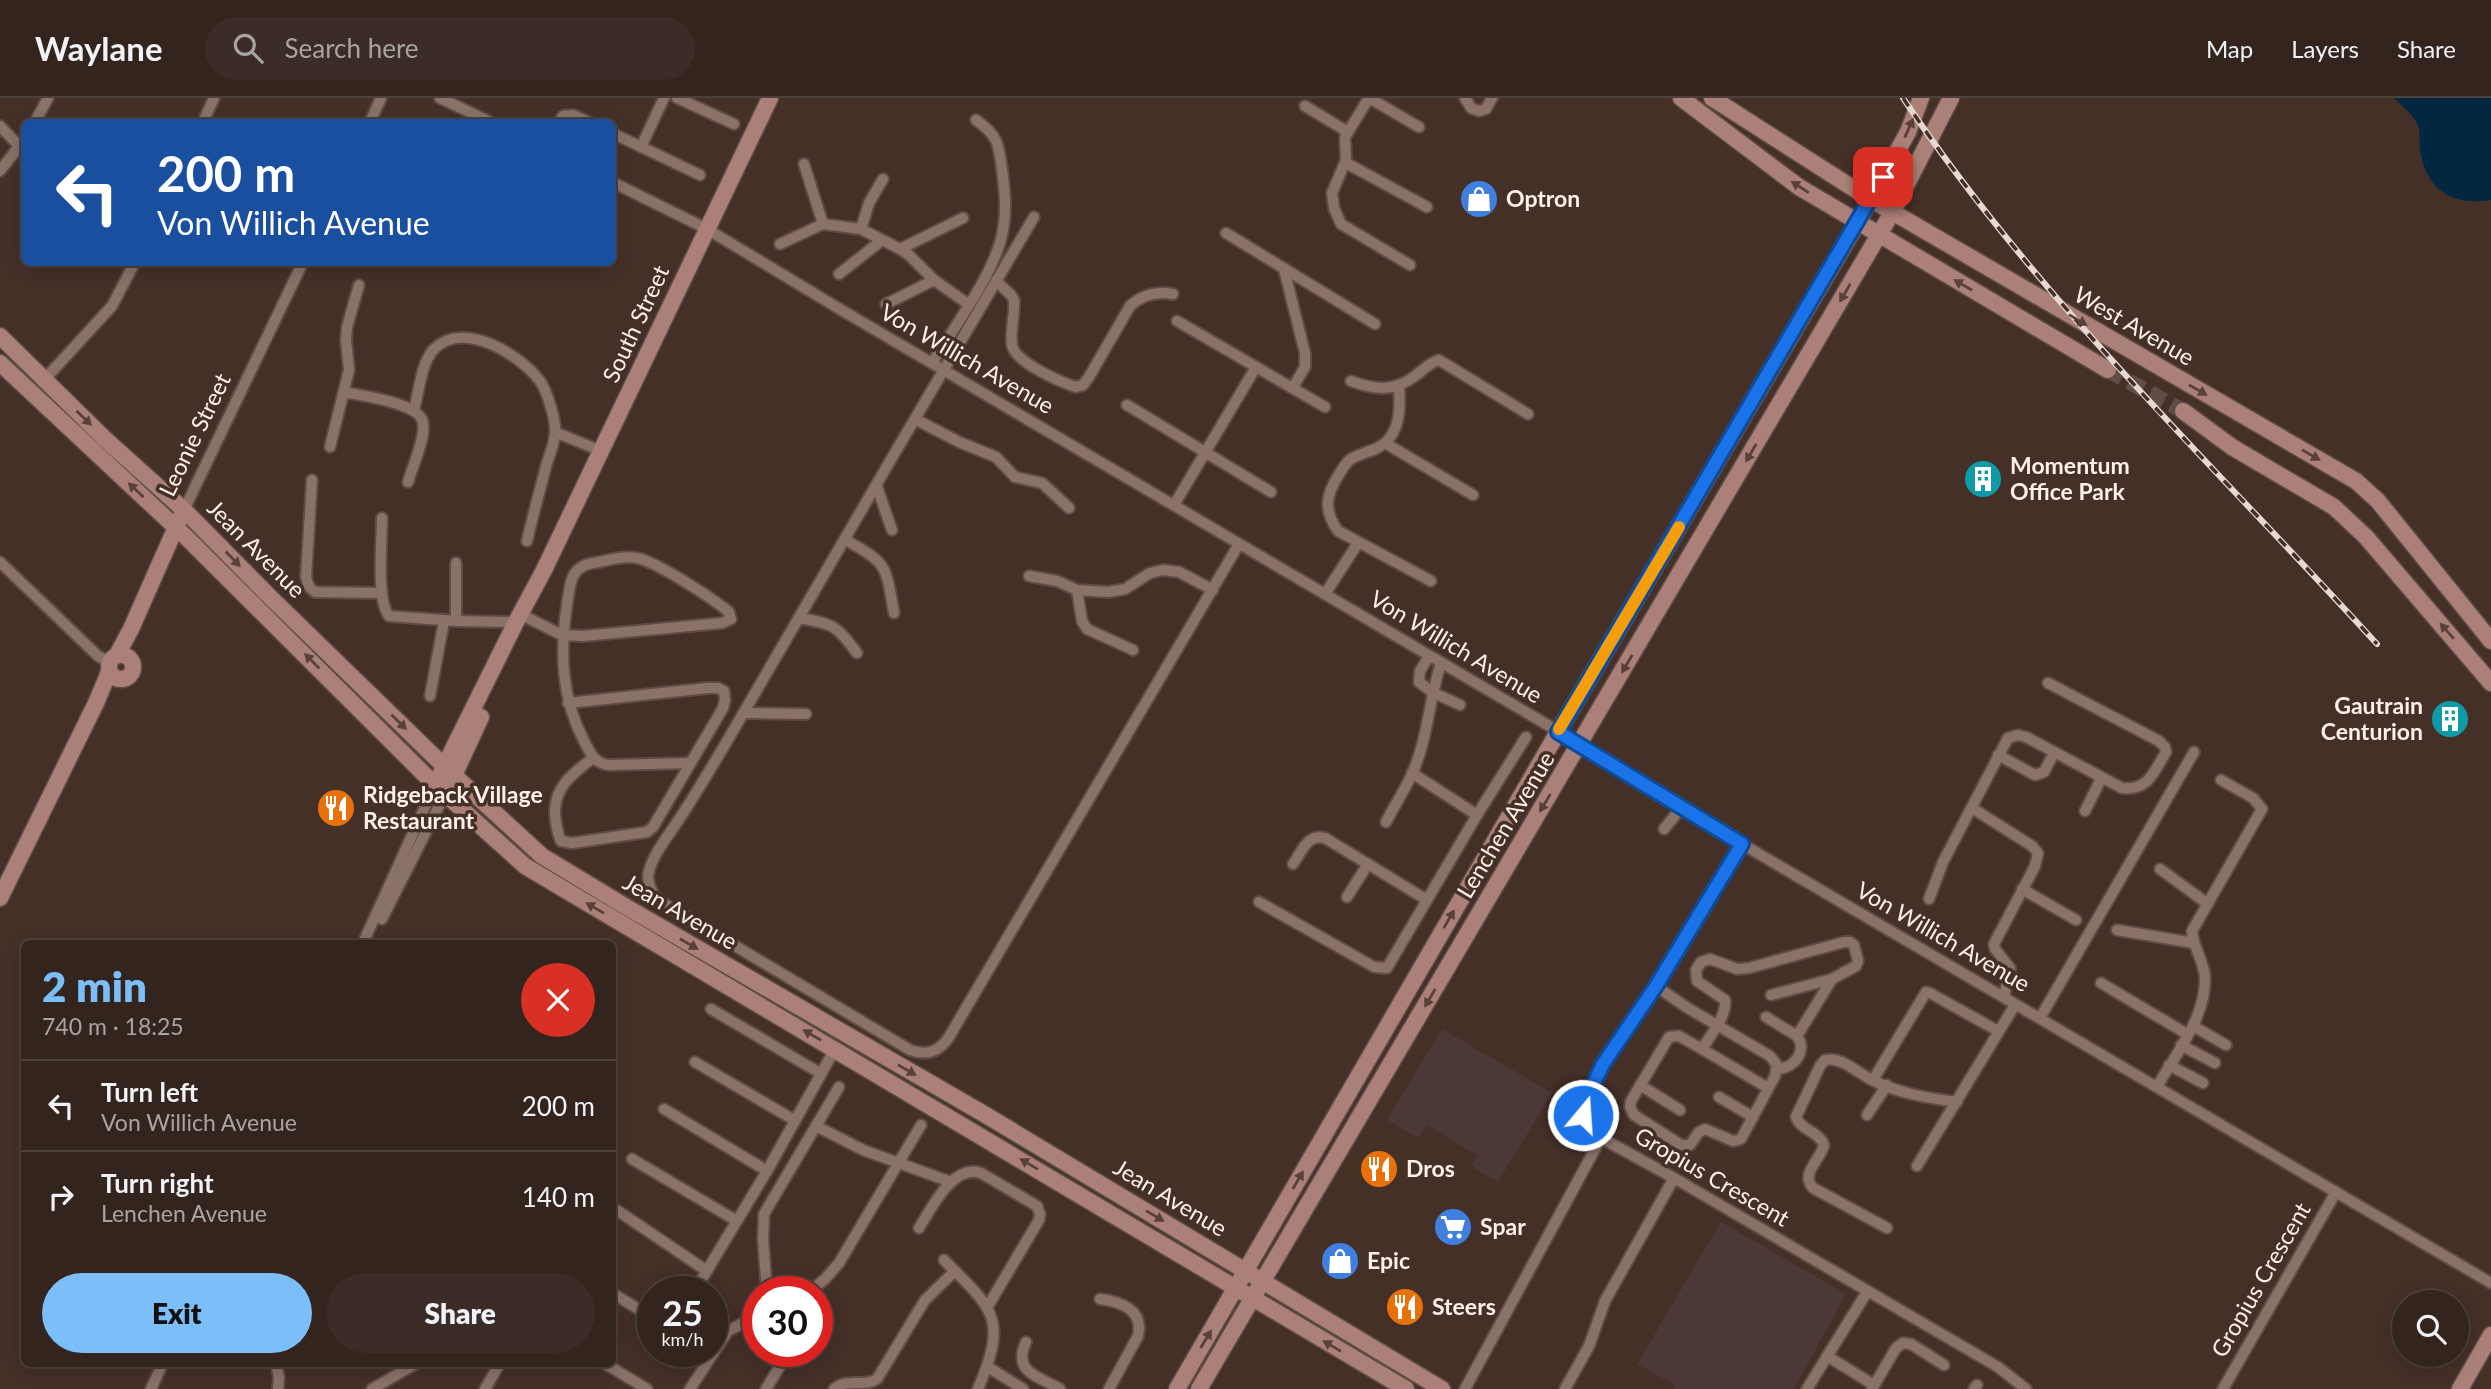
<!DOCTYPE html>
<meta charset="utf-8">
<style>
body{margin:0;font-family:Lato,sans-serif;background:#3c2c27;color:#f1f3f6;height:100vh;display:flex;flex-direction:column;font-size:26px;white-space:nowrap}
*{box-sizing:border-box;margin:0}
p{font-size:23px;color:#a9a4a4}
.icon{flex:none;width:38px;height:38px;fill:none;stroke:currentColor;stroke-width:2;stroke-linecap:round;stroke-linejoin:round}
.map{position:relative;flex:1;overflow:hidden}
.panel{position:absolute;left:21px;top:842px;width:595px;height:427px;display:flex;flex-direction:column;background:#34241e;border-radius:10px;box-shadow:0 4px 18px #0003,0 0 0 2px #4e413c}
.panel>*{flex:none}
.guide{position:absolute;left:21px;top:21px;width:595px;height:147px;border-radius:10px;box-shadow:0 4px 18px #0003,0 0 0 2px #4e413c;background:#1a4fa0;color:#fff;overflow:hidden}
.buttons{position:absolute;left:2392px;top:1192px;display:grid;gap:14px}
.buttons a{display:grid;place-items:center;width:77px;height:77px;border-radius:50%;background:#34241e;box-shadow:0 4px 18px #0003,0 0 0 2px #4e413c;font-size:35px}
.speed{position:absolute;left:637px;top:1178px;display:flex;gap:14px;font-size:35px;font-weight:700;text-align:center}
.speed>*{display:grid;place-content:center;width:91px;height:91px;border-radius:50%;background:#34241e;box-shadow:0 4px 18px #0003,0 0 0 2px #4e413c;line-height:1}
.speed small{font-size:18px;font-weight:400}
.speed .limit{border:10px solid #d22;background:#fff;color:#111}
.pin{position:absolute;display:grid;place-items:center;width:60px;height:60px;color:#fff;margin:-30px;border-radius:14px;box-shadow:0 4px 10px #0006}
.me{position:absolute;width:77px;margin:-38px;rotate:18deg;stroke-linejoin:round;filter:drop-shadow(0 0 5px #0008)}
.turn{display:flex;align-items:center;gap:24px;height:147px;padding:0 21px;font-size:32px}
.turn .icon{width:91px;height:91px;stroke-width:2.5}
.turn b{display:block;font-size:49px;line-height:60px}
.round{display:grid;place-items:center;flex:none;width:74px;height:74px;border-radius:37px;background:#3c2c27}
.overview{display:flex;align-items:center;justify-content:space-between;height:119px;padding:0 21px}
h1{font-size:42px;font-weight:800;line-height:52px;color:#7bbef8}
.button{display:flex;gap:14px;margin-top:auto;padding:14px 21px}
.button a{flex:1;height:80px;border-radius:42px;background:#7bbef8;color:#111;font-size:28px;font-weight:800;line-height:80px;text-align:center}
.button a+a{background:#3c2c27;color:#f1f3f6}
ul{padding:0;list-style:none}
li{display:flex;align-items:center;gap:21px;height:91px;padding:0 21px;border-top:2px solid #4e413c}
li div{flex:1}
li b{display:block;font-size:26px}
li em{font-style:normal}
header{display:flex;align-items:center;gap:42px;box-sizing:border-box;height:98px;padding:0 35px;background:#34241e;border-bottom:2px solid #4e413c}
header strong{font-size:33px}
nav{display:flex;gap:38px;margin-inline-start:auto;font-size:24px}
.search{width:490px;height:63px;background:#3c2c27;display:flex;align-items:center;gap:18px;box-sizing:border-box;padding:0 24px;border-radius:38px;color:#a9a4a4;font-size:26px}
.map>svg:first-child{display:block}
.commercial{fill:#4c3836}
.water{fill:#022740}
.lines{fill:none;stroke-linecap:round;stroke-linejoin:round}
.secondary-tunnel{stroke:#614d45;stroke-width:16;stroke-dasharray:16 8;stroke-linecap:butt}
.street-casing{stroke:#5e4c45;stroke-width:14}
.secondary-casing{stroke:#5e4c45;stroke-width:19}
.street{stroke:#8a7269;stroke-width:10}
.secondary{stroke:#ab8078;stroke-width:16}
.rail-casing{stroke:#e7d8d3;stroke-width:6}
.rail{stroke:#453028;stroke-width:3.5;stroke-dasharray:10;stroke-linecap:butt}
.oneway{fill:#594038}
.route-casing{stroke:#114b97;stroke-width:18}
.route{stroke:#1a73e8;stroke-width:12}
.slow{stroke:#f59e0b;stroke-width:12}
.labels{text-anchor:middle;stroke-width:7;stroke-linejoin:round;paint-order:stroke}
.poi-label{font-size:23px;font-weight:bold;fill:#fef0eb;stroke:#453028;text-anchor:start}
.street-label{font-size:23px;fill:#fef0eb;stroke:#453028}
</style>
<header>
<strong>Waylane</strong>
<div class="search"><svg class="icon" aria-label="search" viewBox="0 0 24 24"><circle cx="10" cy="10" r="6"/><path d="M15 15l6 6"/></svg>Search here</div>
<nav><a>Map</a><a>Layers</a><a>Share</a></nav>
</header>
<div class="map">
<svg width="2491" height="1291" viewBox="0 0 2491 1291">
<rect width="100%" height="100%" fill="#453028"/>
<g class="commercial">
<polygon points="1442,931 1552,995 1498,1084 1471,1068 1477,1057 1426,1027 1418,1040 1387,1022"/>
<polygon points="1721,1124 1846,1196 1794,1291 1674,1291 1674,1286 1637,1266"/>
</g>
<path class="water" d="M2394,0h97v102c-39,6 -65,-10 -71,-50 -1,-7 0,-15 -1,-22 -4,-12 -16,-21 -25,-30z"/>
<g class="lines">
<polyline class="secondary-tunnel" points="2108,272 2183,313"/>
<defs>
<g id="street">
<polyline points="440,0 490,24"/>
<polyline points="677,0 734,26"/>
<polyline points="1369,0 1345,39 1346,62 1332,95 1334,110 1341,126 1410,167"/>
<polyline points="1369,0 1419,29"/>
<polyline points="1465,0 1471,10 1479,13 1486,11 1492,0"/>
<polyline points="1305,8 1348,34"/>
<polyline points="35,24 48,0"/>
<polyline points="203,24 214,0"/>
<polyline points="370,24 381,0"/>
<polyline points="559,24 563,18 573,17 589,24"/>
<polyline points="0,28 20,49"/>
<polyline points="612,35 700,77"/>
<polyline points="641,49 664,0"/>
<polyline points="1346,65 1427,109"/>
<polyline points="804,66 823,126 861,131 900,151 909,157 934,182 968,206"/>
<polyline points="0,73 24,42"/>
<polyline points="612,84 707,131 838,210 1580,646 1742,746 2491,1185"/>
<path d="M1034,119c-105,176 -208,354 -311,531 -15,25 -29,49 -45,73 -10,15 -24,32 -29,50 -3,12 2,21 9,29l252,150c17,6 29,2 39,-13l290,-493"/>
<polyline points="861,131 869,105 883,81"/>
<polyline points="1226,135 1375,226"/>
<polyline points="780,146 823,126"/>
<polyline points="900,151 963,120"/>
<polyline points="1284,171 1305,255 1305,269 1293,289"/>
<polyline points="839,176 881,143"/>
<path d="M996,183l15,14 3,5c1,15 -4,30 -2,45 3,17 48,37 64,42l7,-2 6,-8 41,-71c12,-11 26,-15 43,-12"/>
<polyline points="886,206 934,182"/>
<polyline points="1177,223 1325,309"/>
<path d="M932,265c22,-36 61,-87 70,-128 5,-22 3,-43 0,-65 -3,-25 -4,-35 -26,-50"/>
<polyline points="44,282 112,208 135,164"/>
<path d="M1351,283c24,9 43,11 64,-5 8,-6 14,-13 24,-16l89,54"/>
<path d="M1399,288c1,18 2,38 -10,53 -10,12 -25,12 -38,20 -6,4 -9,11 -13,17 -13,21 -14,35 0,55l93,50"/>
<path d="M344,294c18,4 77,11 79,31 3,14 -11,45 -15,59"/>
<polyline points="1127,307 1271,394"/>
<path d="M414,312c5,-18 7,-47 20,-61 30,-30 86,6 106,32 7,10 16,39 15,51 0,10 -5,22 -8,31 -7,26 -14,52 -20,78"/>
<polyline points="915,321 959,344 996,359 1015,379 1042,385 1069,410"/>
<polyline points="555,334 601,353"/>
<polyline points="1385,345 1473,397"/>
<polyline points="330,349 349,272 346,242 347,229 359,187"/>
<polyline points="312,382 306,479 309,489 315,494 382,495"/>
<polyline points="877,389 892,432"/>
<polyline points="1174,407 1256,269"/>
<polyline points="184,412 303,164"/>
<path d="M382,420c0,22 -6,82 7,98l67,5 60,1"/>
<path d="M846,442c43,25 39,24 48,73"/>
<polyline points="0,464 98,558 109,564"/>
<polyline points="1029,478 1057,483 1077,492 1108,494 1125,491 1150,475 1163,472 1179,474 1213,492"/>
<polyline points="1077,492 1082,523 1087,531 1133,552"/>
<polyline points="1325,496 1358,445"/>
<path d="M528,520l34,17 21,1 139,-13 9,-4 -2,-7c-17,-14 -68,-47 -88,-53 -13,-4 -29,0 -42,3 -9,1 -19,4 -24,11 -6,9 -6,21 -8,31 -7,48 -6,93 17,137 6,12 10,22 25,24l81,-2"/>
<path d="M799,520c35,6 37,7 58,35"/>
<polyline points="456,523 456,465"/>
<polyline points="1429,558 1420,573 1419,584 1432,594 1460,607"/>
<polyline points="430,598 444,523"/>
<path d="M568,605l140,-15h10l6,3 1,9 -2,8 -70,119 -6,5 -75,11 -11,-2c-4,-8 -5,-17 -6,-27 -1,-27 18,-41 38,-56"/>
<polyline points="744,615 806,616"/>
<polyline points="1998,657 2035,677 2044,674 2054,655"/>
<polyline points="1412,675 1477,717"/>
<polyline points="1972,710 2032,748 2038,755 2035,768 1994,846 1995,851 2010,870 2004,899"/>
<polyline points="2085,713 2101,681"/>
<path d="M1386,724c8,-16 19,-32 26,-48 16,-35 17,-75 29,-111"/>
<polyline points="1664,731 1682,709"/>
<polyline points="1742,746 1656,888 1603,966 1582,1012 1589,1028 1601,1040 1674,1080 1998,1269 2026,1291"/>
<path d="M1293,766c9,-13 15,-31 32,-26l102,62"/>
<polyline points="2160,771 2208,806"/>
<polyline points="2022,791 2076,822"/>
<polyline points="1347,799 1368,766"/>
<path d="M1929,801l14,-37 65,-124 10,-3 8,2 96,51c26,3 32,-16 44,-36l-1,-5 -6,-6 -111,-58"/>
<polyline points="1259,804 1374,869 1387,870 1477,717 1526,639"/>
<polyline points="382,821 445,696"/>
<polyline points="2117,832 2194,845"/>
<polyline points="363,845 435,687"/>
<polyline points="2101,885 2187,936"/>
<path d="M1656,888l30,21 84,49 7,9 -2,11 -34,63 -8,2 -28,-12 -6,3 -9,13h-9l-47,-30 -4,-8 1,-6 38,-64 10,-1 23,13c8,-13 25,-33 23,-49l-28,-19 -1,-11 5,-8 9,-3 27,10 12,-1 95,-26h6l4,3 4,16 -2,5 -24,13 -35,57 -31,-19"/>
<polyline points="1771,897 1832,881"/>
<polyline points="711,911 820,975"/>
<polyline points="2040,920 2194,654"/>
<polyline points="2193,928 2226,947"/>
<polyline points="2181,947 2215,965"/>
<polyline points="1702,951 1768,990"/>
<polyline points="695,964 794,1022"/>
<polyline points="2169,967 2203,985"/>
<path d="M1776,971c18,0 32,-18 21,-33"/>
<polyline points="1873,982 1926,894 1930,895 1998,933"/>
<polyline points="1640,987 1680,1012"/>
<path d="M2157,989c19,-34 48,-68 48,-108 0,-17 -12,-31 -13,-48l70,-122 -9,-11 -32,-18"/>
<polyline points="1719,999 1753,1019"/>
<polyline points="664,1011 767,1073"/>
<polyline points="1867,1017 1887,987"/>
<polyline points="816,1028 863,1052 951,1084"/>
<polyline points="632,1061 737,1123"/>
<polyline points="1917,1068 2015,907"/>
<polyline points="612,1109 707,1173"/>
<path d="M919,1130c12,-19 34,-65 62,-55l56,33 3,8 -1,6 -51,86"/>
<path d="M1887,1130l-74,-40c-13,-15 7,-27 11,-43 -5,-14 -23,-14 -28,-28l24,-51 5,-6c15,-4 32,12 45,19 27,14 57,19 87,23"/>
<path d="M944,1162c50,50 64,58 34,129"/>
<polyline points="694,1194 767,1073 835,951"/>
<polyline points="767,1194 763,1141 764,1116 839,989"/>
<polyline points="809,1194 825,1181 839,1165 921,1027"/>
<polyline points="612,1195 653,1220"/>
<path d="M1100,1201c22,3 44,11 38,37l-29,53"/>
<path d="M1026,1244c-14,30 12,34 34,47"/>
<polyline points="1827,1258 1874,1287"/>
<polyline points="276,1265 279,1280 278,1291"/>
<polyline points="604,1265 647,1291"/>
<polyline points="988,1269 1023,1291"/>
<polyline points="151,1291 163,1265"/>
<polyline points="372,1291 417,1265"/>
<polyline points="485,1291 500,1265"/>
<polyline points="690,1291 728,1233 758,1217"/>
<polyline points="766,1291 789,1253"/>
<path d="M834,1291c14,-12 30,-1 43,-10l48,-79 30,-29"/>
<polyline points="1465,1291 1601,1040"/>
<polyline points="1565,1291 1589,1248 1605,1203 1674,1080"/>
<polyline points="1807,1291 1867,1194"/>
<polyline points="1872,1291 1896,1250 1903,1245 1911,1246 1944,1267"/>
<polyline points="1974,1291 1977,1287"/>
<polyline points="2223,1291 2336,1094"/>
</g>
<g id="secondary">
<polyline points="1681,0 1799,89 2108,272"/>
<polyline points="1712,0 1870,101 2356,383 2378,403 2491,543"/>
<polyline points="0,238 105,341 184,412 271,500 445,669 542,758 628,810 984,1016 1442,1291"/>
<polyline points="0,265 186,439 435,687 525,768 1406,1291"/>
<polyline points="2183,313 2232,349 2334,409 2366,439 2491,585"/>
<circle cx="121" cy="569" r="12"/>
<polyline points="117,557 131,531 180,420"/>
<polyline points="440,677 516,524 544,472 770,0"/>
<polyline points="451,684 481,619"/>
<polyline points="0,800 96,605 109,574"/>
<polyline points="1177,1291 1558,634 1858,124 1908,34 1921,0"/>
<polyline points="1199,1291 1893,113 1951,0"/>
<polyline points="2460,1291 2491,1237"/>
</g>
</defs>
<use href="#street" class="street-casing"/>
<use href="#secondary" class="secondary-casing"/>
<use href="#street" class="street"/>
<use href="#secondary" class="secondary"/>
<defs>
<path id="rail" d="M1903,0c134,201 312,368 474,546"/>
</defs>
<use href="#rail" class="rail-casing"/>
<use href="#rail" class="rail"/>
</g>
<defs><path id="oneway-solid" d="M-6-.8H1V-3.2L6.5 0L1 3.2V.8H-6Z" transform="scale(1.75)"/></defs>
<g class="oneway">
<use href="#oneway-solid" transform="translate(1909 30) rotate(-66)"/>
<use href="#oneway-solid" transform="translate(1800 89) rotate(-147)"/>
<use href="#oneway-solid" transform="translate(1963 187) rotate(-150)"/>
<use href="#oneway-solid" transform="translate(1845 195) rotate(120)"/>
<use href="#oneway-solid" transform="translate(2078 222) rotate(31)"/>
<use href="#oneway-solid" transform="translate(2198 292) rotate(30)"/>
<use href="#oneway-solid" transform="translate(84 320) rotate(44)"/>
<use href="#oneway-solid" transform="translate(1751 355) rotate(120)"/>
<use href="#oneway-solid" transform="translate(2311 357) rotate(30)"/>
<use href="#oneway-solid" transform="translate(136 392) rotate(-137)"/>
<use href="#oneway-solid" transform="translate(233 461) rotate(46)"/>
<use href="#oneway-solid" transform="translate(2447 533) rotate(-131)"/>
<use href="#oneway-solid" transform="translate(312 563) rotate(-135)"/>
<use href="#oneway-solid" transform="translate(1627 566) rotate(120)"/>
<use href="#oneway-solid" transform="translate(399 624) rotate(44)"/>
<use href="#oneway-solid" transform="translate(1545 705) rotate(121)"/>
<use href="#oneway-solid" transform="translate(595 810) rotate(-150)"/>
<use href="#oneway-solid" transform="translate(1449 821) rotate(-60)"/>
<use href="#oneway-solid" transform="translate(689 846) rotate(30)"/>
<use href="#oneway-solid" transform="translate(1430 900) rotate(120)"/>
<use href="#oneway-solid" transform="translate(812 937) rotate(-150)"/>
<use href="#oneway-solid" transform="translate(907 972) rotate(30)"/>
<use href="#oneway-solid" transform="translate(1029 1066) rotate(-149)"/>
<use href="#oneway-solid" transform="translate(1298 1082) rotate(-60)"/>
<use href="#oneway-solid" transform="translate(1155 1118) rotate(31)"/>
<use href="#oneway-solid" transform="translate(1206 1241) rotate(-59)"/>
<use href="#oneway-solid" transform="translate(1332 1248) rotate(-149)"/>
</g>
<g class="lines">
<defs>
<polyline id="route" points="1583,1017 1584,1006 1603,966 1656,888 1742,746 1558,634 1883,79"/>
</defs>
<use href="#route" class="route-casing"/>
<use href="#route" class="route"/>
<polyline class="slow" points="1559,631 1679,429"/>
</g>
<defs>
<symbol id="shop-disc" viewBox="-11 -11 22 22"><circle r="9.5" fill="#3f7fe0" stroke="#453028"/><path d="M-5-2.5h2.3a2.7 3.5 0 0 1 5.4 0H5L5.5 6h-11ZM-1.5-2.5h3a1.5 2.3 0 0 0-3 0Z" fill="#fff"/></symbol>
<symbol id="building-disc" viewBox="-11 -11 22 22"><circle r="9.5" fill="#0f9aa8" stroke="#453028"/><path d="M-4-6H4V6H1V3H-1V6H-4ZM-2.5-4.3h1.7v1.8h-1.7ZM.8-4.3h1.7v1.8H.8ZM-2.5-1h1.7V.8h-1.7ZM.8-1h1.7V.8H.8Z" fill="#fff"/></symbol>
<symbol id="restaurant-disc" viewBox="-11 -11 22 22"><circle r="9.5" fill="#e8710a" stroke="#453028"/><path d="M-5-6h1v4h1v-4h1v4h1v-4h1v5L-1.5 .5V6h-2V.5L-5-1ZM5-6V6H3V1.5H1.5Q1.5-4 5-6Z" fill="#fff"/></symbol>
<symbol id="supermarket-disc" viewBox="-11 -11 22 22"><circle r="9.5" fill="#3f7fe0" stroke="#453028"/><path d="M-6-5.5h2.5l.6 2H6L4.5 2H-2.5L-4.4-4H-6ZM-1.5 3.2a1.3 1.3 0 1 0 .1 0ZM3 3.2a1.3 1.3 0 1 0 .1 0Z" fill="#fff"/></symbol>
</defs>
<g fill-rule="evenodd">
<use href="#shop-disc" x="1457" y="79" width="44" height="44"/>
<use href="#building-disc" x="1961" y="359" width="44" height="44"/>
<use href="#building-disc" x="2428" y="599" width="44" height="44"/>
<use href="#restaurant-disc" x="314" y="688" width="44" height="44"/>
<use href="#restaurant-disc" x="1357" y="1049" width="44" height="44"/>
<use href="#supermarket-disc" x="1431" y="1107" width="44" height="44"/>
<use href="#shop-disc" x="1318" y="1141" width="44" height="44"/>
<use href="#restaurant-disc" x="1383" y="1187" width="44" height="44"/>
</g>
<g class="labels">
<g class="poi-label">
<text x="1506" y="109">Optron</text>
<text x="2010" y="376">Momentum<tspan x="2010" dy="26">Office Park</tspan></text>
<text x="2423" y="616" text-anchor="end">Gautrain<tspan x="2423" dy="26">Centurion</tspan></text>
<text x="363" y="705">Ridgeback Village<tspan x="363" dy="26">Restaurant</tspan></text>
<text x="1406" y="1079">Dros</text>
<text x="1480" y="1137">Spar</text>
<text x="1367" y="1171">Epic</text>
<text x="1432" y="1217">Steers</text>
</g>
<g class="street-label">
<text transform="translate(636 226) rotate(-65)" y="8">South Street</text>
<text transform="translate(2134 228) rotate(30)" y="8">West Avenue</text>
<text transform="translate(967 261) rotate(30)" y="8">Von Willich Avenue</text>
<text transform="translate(195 337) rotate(-64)" y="8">Leonie Street</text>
<text transform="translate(256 451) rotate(45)" y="8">Jean Avenue</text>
<text transform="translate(1456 549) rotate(31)" y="8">Von Willich Avenue</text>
<text transform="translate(1506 727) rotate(-59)" y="8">Lenchen Avenue</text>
<text transform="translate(680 814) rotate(30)" y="8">Jean Avenue</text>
<text transform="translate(1943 839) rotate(30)" y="8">Von Willich Avenue</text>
<text transform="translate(1712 1079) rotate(30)" y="8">Gropius Crescent</text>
<text transform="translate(1170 1100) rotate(31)" y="8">Jean Avenue</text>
<text transform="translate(2261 1182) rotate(-60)" y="8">Gropius Crescent</text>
</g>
</g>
</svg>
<div class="buttons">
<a><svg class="icon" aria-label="search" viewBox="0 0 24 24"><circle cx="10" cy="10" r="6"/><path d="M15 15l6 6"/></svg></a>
</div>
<div class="speed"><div>25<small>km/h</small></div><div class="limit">30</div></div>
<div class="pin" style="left:1883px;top:79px;background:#d93025"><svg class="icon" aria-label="arrive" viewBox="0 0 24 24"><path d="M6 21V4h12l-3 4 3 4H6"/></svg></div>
<svg class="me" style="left:1583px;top:1017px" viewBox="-20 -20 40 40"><circle r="17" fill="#1a73e8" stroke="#fff" stroke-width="3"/><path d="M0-11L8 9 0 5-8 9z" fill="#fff"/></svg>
<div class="guide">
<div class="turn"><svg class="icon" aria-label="left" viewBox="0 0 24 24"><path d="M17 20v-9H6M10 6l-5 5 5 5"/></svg><div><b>200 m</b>Von Willich Avenue</div></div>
</div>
<section class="panel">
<div class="overview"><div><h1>2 min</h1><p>740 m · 18:25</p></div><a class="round" style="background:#d93025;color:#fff"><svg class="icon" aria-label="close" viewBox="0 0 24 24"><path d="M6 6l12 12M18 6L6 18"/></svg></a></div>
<ul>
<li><svg class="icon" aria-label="left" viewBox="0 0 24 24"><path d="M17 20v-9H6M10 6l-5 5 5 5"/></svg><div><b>Turn left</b><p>Von Willich Avenue</p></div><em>200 m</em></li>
<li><svg class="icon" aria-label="right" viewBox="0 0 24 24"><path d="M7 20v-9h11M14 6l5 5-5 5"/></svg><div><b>Turn right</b><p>Lenchen Avenue</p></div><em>140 m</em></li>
</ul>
<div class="button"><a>Exit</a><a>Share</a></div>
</section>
</div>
